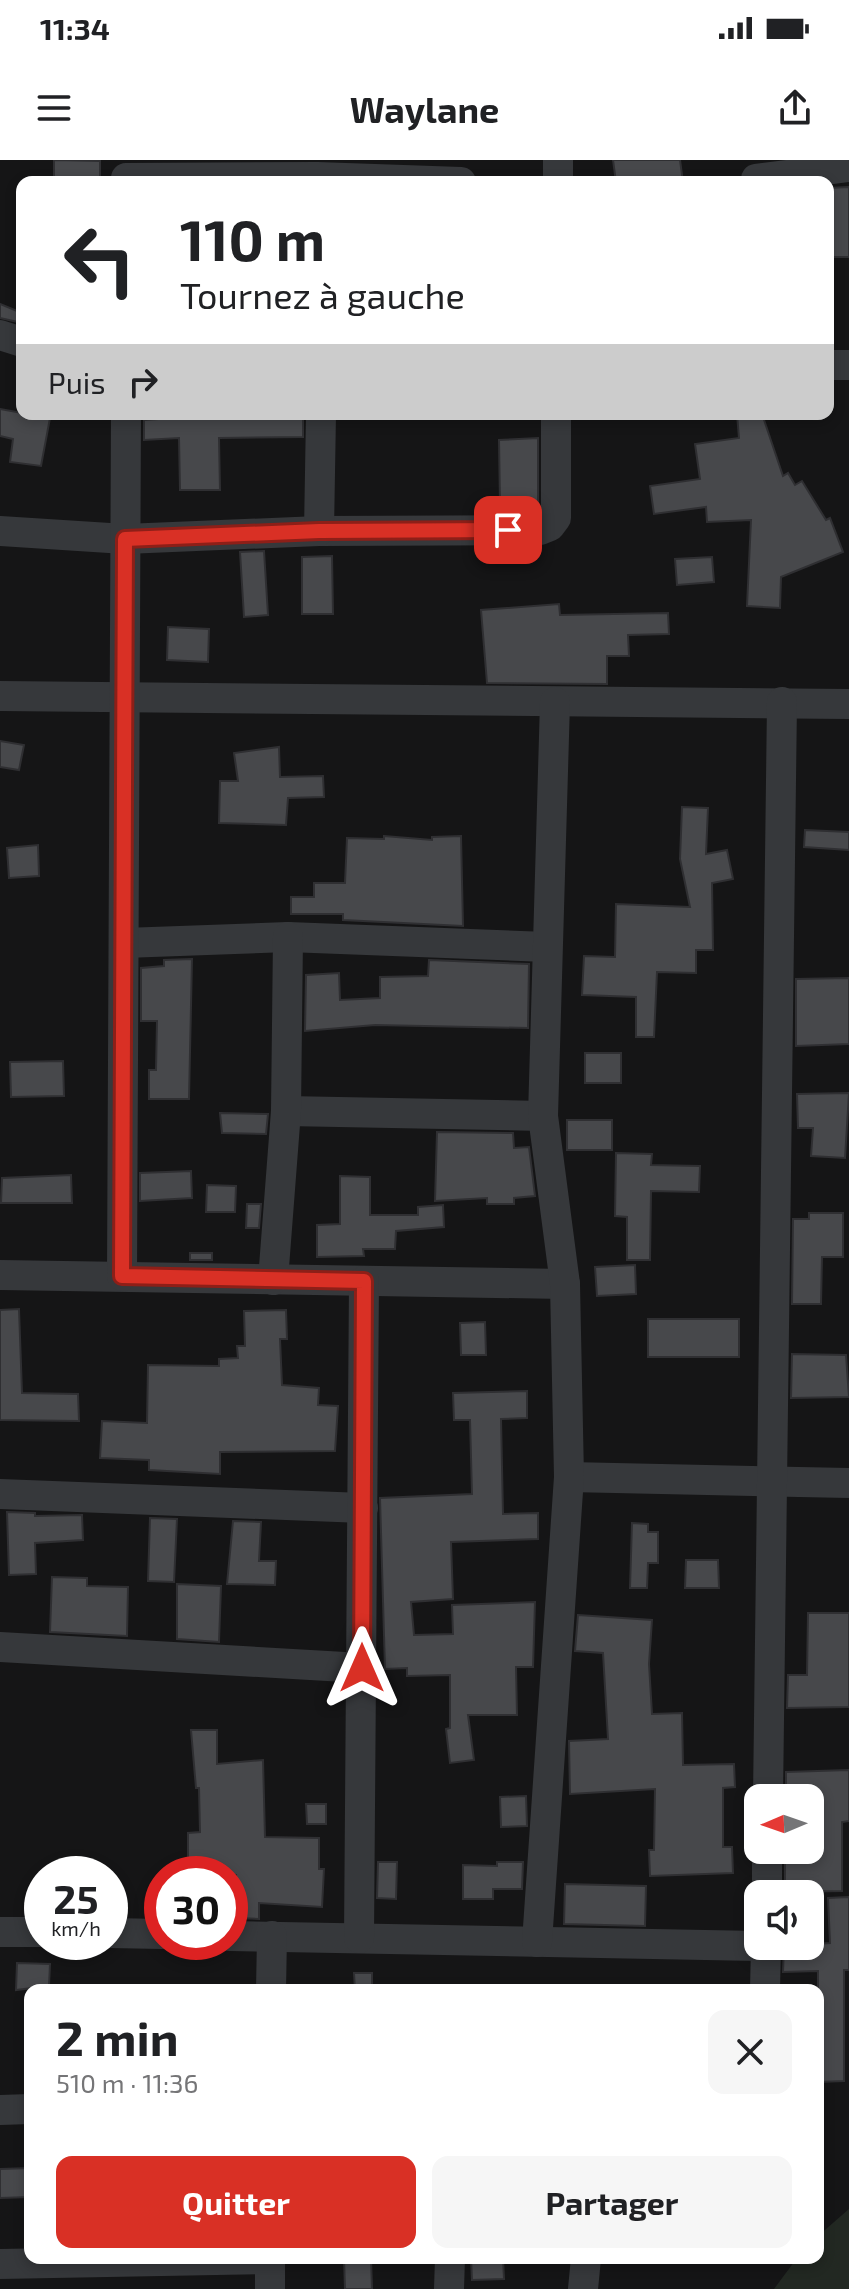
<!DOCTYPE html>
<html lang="fr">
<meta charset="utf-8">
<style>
body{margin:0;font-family:"Exo 2",sans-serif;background:#f6f6f6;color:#202124;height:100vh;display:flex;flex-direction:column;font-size:30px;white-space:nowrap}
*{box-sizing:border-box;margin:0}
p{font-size:26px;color:#757577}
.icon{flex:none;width:44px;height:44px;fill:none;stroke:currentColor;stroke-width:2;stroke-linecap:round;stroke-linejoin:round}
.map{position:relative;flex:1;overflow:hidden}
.panel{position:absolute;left:24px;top:1824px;width:800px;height:280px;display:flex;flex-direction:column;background:#fff;border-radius:16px;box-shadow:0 4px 12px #0003}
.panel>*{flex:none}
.guide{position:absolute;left:16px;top:16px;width:818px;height:244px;border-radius:16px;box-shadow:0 4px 12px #0003;background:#fff;color:#202124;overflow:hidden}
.needle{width:52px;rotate:268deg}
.fabs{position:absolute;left:744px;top:1624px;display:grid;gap:16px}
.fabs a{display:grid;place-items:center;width:80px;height:80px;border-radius:16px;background:#fff;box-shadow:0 4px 12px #0003;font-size:40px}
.speed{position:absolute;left:24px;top:1696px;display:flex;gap:16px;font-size:40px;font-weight:700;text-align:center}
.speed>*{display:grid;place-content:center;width:104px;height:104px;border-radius:50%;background:#fff;box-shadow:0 4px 12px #0003;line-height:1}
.speed small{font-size:20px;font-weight:400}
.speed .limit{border:12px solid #d22;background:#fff;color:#111}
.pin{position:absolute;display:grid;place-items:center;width:68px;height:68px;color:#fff;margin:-34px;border-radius:16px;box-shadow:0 4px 12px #0006}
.me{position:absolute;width:88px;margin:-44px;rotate:0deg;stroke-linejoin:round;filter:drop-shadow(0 0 6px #0008)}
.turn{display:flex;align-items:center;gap:28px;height:168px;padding:0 32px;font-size:36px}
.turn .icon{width:104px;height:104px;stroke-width:2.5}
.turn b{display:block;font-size:56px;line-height:68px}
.then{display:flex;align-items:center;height:76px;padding:0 32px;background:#0003;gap:16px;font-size:30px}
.round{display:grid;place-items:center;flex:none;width:84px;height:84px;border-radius:16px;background:#f6f6f6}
.head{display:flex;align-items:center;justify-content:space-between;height:136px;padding:0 32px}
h1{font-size:48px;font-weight:700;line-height:60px}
.primary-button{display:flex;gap:16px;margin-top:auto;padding:16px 32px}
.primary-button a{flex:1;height:92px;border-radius:16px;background:#d93025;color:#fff;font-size:32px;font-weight:700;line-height:92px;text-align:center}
.primary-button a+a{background:#f6f6f6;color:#202124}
.status{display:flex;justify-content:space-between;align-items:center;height:56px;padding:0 40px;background:#fff;direction:ltr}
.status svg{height:22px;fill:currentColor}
header{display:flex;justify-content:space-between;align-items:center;height:104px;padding:0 32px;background:#fff;font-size:36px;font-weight:700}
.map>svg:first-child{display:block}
.green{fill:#222822}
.building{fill:#47484b;stroke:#2f2f32;stroke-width:2}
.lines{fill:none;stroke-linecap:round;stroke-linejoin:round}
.minor{stroke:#36383b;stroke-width:30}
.route-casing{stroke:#8d1f18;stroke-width:20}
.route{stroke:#d93025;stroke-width:14}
</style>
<div class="status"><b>11:34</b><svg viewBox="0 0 49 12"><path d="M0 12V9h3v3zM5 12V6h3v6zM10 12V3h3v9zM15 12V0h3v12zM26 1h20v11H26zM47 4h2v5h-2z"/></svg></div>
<header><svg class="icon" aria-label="menu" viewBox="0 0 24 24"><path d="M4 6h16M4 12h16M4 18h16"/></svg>Waylane<svg class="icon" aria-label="share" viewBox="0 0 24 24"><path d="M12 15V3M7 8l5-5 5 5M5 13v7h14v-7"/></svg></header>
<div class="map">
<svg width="849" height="2129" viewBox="0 0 849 2129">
<rect width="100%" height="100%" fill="#151516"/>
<polygon class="green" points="849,2049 849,2129 774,2129 797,2098 818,2098 818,2076"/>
<g class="building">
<polygon points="54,0 100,1 100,22 54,22"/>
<polygon points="613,0 680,0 683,22 616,22"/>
<polygon points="849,27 849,97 828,97 828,28"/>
<polygon points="0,144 22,153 22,163 0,158"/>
<polygon points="0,249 50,258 41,306 10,302 13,279 0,276"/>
<polygon points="232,254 303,254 303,277 219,278 220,330 180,330 179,278 144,280 144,260"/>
<polygon points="737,254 762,254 783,316 788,313 795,325 802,321 826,360 830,358 843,392 781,417 780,448 747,446 751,360 707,362 706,347 654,354 650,326 700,319 695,284 739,278"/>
<polygon points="538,278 538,343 500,344 499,280"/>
<polygon points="264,391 268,455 244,457 240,392"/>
<polygon points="332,396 333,454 302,454 302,397"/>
<polygon points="712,397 714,422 677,425 675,399"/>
<polygon points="559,444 560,455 668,453 669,474 628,475 629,496 607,496 607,524 487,523 481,450"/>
<polygon points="168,467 209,469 208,502 167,500"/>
<polygon points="0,581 24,585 19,610 0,607"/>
<polygon points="279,587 280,617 323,616 324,637 288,638 286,665 219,663 220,621 238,621 234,593"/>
<polygon points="682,647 708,648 706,694 727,690 733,719 712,723 713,790 696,790 696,813 657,812 654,877 636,877 636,837 582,835 584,796 615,797 616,744 690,747 680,699"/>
<polygon points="805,670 849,672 849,690 804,687"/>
<polygon points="384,676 432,680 432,677 461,676 463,766 343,760 343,754 291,754 291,737 314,737 314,723 345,723 347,678 384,679"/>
<polygon points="38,685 39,716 9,718 7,688"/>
<polygon points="192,799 189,939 149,939 149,910 156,910 157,861 141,861 141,808 164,806 164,800"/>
<polygon points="429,800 529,804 528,868 375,865 305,871 306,815 339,813 340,840 380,838 380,817 428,816"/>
<polygon points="849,818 849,884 796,886 796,819"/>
<rect x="585" y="893" width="36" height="30"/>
<polygon points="63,901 64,936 11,937 10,902"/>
<polygon points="849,933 845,998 811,996 813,968 798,968 797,934"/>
<polygon points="220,953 268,954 266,974 222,973"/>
<rect x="567" y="960" width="45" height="30"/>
<polygon points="437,972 513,973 514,988 529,987 535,1036 514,1038 514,1044 487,1044 487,1038 435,1041"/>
<polygon points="616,993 652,994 651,1005 700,1006 699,1032 651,1031 650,1100 627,1100 627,1057 615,1056"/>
<polygon points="191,1011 192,1038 140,1041 140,1013"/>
<polygon points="71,1015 72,1043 1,1043 2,1018"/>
<polygon points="340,1016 370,1017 370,1055 418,1055 418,1047 443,1045 444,1067 396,1071 395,1089 363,1089 364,1096 317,1097 317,1065 340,1064"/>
<polygon points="207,1025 236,1026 235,1052 206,1052"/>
<polygon points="247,1044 261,1044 259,1068 246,1068"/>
<polygon points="809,1053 843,1053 843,1097 822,1097 821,1144 792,1144 793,1059 809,1059"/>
<rect x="190" y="1093" width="22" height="7"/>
<polygon points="635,1105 636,1134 597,1136 595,1107"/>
<polygon points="19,1149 22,1233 78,1234 79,1261 0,1260 0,1150"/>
<polygon points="286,1150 287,1179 280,1179 282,1225 319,1228 318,1245 338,1246 335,1291 220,1292 220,1314 149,1310 149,1300 100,1298 102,1261 147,1263 148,1205 219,1206 219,1199 238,1198 237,1186 245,1186 244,1151"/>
<rect x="648" y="1159" width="91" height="38"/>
<polygon points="485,1162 486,1195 461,1195 460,1163"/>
<polygon points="792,1194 846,1195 849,1237 791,1238"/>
<polygon points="527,1231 527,1258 501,1259 503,1354 538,1353 538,1379 451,1382 453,1439 411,1442 414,1475 453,1474 452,1445 535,1442 533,1507 516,1507 517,1555 468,1555 474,1600 450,1603 446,1569 450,1568 450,1515 407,1516 407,1508 385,1509 380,1338 472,1334 470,1260 454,1260 453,1233"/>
<polygon points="7,1352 35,1353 35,1356 82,1355 83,1380 35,1383 36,1414 9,1415"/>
<polygon points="150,1358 177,1359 174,1422 148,1421"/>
<polygon points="233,1361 261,1362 259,1401 276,1401 275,1425 227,1424"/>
<polygon points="632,1363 648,1364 648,1372 658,1372 658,1403 648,1403 647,1428 630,1428"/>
<polygon points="686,1400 718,1400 719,1428 685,1428"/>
<polygon points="52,1417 87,1418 87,1426 128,1427 127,1476 50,1472"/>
<polygon points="177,1424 221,1426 219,1482 177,1479"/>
<polygon points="808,1453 849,1453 849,1547 787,1548 788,1515 807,1515"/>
<polygon points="578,1455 652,1460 649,1504 652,1554 682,1553 683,1605 734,1604 735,1627 723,1628 723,1687 732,1687 733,1713 650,1716 649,1690 654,1690 655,1629 570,1634 569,1581 608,1579 603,1493 575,1491"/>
<polygon points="191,1570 217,1570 217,1604 263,1600 265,1677 319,1678 319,1709 324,1709 322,1747 259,1743 259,1759 236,1758 236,1715 188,1714 188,1673 200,1672 199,1628 196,1628"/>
<polygon points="849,1610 849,1661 842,1662 842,1731 785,1732 785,1692 810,1691 810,1638 786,1638 786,1612"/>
<polygon points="526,1636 527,1666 501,1667 500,1637"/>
<polygon points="306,1644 326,1644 326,1664 307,1664"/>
<polygon points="378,1702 397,1702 396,1739 377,1738"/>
<polygon points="497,1702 523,1702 522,1729 493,1729 493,1739 463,1739 463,1705 497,1706"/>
<polygon points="565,1724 646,1726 645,1766 564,1764"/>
<polygon points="849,1737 849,1810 844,1810 844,1921 818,1922 818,1811 783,1812 784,1786 830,1783 828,1738"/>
<polygon points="17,1803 50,1804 49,1826 16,1830"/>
<polygon points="354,1813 372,1813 372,1830 355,1830"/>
<polygon points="30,2008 30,2037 0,2038 0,2009"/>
<polygon points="344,2098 371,2098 372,2129 345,2129"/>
<polygon points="471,2098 503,2098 504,2119 472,2120"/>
</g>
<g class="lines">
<g class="minor">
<polyline points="126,18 317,17 461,22"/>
<polyline points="756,19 849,7"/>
<polyline points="558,22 558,0"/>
<polyline points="0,175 22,182"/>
<polyline points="828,205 849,205"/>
<polyline points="0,371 125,379 319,371 540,370 550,366 556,358 556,254"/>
<polyline points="319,371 321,254"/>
<polyline points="0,536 849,544"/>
<polyline points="124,783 288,777 547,787"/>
<polyline points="286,951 543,956"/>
<polyline points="0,1115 565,1124"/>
<polyline points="122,1116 126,254"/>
<polyline points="273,1120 286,951 288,777"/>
<polyline points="569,1317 849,1323"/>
<polyline points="0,1334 363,1348"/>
<polyline points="0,1487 362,1508"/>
<polyline points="768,1638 782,542"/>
<polyline points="767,1734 767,1690"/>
<polyline points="0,1772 42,1772"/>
<polyline points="110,1773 162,1774"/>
<polyline points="230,1776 758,1786"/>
<polyline points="359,1778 364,1121"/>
<polyline points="537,1782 569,1317 565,1124 543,956 555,542"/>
<polyline points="271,1830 272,1776"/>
<polyline points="765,1830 766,1786"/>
<polyline points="0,1950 30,1949"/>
<polyline points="0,2104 270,2099"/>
<polyline points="270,2129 270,2098"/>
<polyline points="449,2129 450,2098"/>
<polyline points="583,2129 586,2098"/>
</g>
</g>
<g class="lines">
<defs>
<polyline id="route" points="362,1508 364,1121 122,1116 125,379 319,371 508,370"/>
</defs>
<use href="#route" class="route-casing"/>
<use href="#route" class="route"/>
</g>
</svg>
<div class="fabs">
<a><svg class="needle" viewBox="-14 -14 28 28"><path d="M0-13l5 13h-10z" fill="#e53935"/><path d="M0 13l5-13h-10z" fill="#757577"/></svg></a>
<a><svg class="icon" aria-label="sound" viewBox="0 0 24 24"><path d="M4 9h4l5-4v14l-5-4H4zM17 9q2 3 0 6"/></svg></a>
</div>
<div class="speed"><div>25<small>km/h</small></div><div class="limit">30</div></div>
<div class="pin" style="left:508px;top:370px;background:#d93025"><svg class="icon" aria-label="arrive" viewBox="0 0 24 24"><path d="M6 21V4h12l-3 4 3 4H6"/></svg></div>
<svg class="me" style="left:362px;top:1508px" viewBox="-20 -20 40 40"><path d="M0-17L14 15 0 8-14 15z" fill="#d93025" stroke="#fff" stroke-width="4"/></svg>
<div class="guide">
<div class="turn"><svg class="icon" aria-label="left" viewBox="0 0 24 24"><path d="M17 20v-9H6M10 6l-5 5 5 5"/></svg><div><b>110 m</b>Tournez à gauche</div></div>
<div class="then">Puis<svg class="icon" aria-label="right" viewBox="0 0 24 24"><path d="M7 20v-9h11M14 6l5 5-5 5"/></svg></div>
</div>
<section class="panel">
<div class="head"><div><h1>2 min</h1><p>510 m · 11:36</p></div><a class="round"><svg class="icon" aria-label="close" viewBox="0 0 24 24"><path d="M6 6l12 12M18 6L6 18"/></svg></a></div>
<div class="primary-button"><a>Quitter</a><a>Partager</a></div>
</section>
</div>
